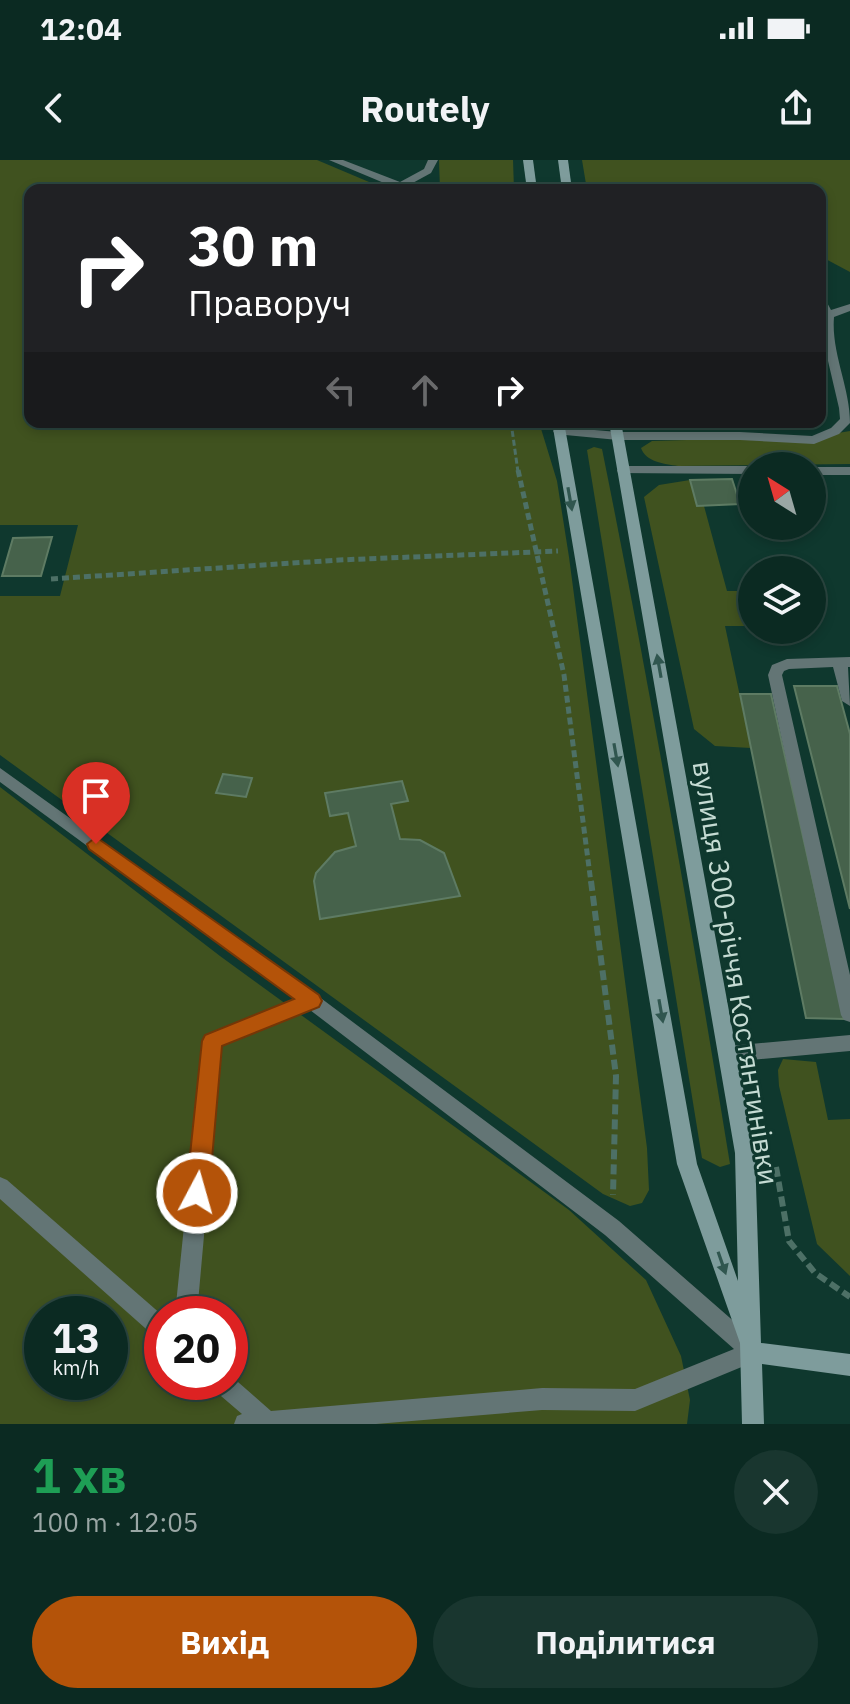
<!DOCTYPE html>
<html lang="uk">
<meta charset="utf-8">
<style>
body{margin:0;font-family:"IBM Plex Sans",sans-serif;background:#19362f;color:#f1f3f6;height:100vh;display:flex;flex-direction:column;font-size:30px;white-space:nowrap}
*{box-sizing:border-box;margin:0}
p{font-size:26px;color:#9aa7a5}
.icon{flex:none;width:44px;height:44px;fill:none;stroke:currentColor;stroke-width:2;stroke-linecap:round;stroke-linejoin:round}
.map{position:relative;height:1264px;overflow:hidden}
.details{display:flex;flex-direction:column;background:#0b2a22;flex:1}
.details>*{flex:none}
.hud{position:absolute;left:24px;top:24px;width:802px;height:244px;border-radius:16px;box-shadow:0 4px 12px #0003,0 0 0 2px #2b4640;background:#202124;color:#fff;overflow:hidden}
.needle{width:52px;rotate:323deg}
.fabs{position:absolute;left:738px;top:292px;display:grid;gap:16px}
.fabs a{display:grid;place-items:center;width:88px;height:88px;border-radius:50%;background:#0b2a22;box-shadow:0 4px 12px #0003,0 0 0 2px #2b4640;font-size:40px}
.speed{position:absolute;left:24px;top:1136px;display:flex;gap:16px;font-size:40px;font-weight:700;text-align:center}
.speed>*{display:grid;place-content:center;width:104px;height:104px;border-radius:50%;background:#0b2a22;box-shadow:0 4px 12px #0003,0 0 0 2px #2b4640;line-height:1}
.speed small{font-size:20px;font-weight:400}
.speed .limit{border:12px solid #d22;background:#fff;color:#111}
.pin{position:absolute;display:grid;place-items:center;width:68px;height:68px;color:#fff;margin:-82px -34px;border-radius:50% 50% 50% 0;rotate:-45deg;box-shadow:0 0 8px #0007}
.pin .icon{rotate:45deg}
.me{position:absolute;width:88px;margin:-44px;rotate:6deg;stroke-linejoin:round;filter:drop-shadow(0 0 6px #0008)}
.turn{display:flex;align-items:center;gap:28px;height:168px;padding:0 32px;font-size:36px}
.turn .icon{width:104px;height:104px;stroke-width:2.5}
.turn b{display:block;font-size:56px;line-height:68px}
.lanes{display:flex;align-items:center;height:76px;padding:0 32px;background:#0003;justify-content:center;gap:40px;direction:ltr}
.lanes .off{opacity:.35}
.round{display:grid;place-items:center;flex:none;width:84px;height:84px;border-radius:42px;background:#19362f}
.head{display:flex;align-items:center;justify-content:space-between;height:136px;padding:0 32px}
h1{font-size:48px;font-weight:700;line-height:60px;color:#1e9e55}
.primary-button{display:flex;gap:16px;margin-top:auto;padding:16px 32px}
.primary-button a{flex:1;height:92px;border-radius:48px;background:#b45309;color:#fff;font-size:32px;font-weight:700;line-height:92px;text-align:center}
.primary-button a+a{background:#19362f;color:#f1f3f6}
.status{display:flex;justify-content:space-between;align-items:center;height:56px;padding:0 40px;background:#0b2a22;direction:ltr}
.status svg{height:22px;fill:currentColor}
header{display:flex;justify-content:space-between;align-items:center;height:104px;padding:0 32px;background:#0b2a22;font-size:36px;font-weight:700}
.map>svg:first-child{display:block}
.green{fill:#40521f;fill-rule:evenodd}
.building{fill:#46624b;stroke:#5e7b63;stroke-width:2}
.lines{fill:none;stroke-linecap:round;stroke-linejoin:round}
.path-far2{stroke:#4d7066;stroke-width:3;stroke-dasharray:6 3;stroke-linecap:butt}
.path-far1{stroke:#4d7066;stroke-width:5;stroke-dasharray:7 4;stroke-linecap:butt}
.path{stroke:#4d7066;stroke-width:6;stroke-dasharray:10 5;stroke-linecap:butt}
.lane{fill:#637575;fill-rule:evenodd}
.street{fill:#637575;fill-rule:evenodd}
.secondary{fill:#7e9c9c;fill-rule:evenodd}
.oneway{fill:#30564f}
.route{fill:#b45309;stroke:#753606;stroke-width:2}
.labels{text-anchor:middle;stroke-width:6;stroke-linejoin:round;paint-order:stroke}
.street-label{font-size:28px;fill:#c5dbd3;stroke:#0f382e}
</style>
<div class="status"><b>12:04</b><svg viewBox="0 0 49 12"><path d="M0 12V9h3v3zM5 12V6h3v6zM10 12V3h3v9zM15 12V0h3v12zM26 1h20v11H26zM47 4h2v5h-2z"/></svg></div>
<header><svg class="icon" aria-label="back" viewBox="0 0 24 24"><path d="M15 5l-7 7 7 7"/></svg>Routely<svg class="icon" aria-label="share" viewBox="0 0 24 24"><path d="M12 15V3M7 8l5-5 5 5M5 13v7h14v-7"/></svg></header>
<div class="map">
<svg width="850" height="1264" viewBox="0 0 850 1264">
<rect width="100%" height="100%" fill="#0f382e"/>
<g class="green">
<polygon points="0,0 317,0 388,30 30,30 30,262 539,262 557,321 569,397 647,988 649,1030 642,1043 630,1046 603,1034 0,595 0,436 60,436 78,365 0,365"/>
<polygon points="439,0 513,0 514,30 440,30"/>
<polygon points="582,0 850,0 850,112 820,96 820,30 587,30"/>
<path d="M850,271v33l-172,2c-14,-2 -32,-4 -37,-18l11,-7 168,-5z"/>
<path d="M594,287l8,2c48,237 89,476 128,715l-10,3 -18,-9 -115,-708z"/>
<polygon points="690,320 697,346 704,346 727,431 752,431 752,466 725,466 751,588 715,586 694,569 644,337 659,325"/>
<path d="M0,627l220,169 349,254 77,70 35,76 9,44 -3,24h-687zM42,1154h68v68h-68zM162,1154h68v68h-68z"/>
<polygon points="783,899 816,902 828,960 850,959 850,1116 817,1084 779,926 778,910"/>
</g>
<g class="building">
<polygon points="732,319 740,344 697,346 690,320"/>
<polygon points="52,377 41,416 2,416 13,378"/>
<polygon points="794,526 837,526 850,574 850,749"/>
<polygon points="740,534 771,534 844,859 806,858"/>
<polygon points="223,614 252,618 246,637 216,633"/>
<polygon points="402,621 408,641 391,644 400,679 420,680 444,693 460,736 320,759 314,721 316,713 335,692 356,686 348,653 330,656 325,633"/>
</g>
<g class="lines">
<polyline class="path-far2" points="511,262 518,312"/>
<g class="path-far1">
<polyline points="518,310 564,515 591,723"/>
<polyline points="51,419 339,400 558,391"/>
</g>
<g class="path">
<polyline points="591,721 616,916 613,1035"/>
<polyline points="776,1007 789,1081 815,1113 850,1137"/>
</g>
<g class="lane">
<polygon points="329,0 343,0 400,22 424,9 428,0 438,0 431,13 409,25 417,30 396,28"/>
<path d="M820,136l4,1 7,13 19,-6v7l-16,6c-3,36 16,70 16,106l-11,11 -25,10 -74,-4h-122l-6,-4 6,-4h122l72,4 19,-8 9,-9 -1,-11 -18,-77z"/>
<polygon points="623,306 752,306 752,314 618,313 617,310"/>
<rect x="812" y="307" width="38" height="8"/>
<polygon points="850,497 850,507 848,507 850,546 842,541 833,507 789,509 784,511 782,515 850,815 850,862 844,860 841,855 768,515 772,505 787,499"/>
<polygon points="0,608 318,836 619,1061 761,1185 764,1192 761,1199 635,1251 542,1250 376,1264 234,1264 237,1256 242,1254 214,1230 211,1222 230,1222 230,1215 271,1251 542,1228 635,1229 734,1189 605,1075 310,850 221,886 197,1154 175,1154 203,881 205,876 296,839 0,622"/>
<polygon points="850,875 850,891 729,902 722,900 720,894 722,888 729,886"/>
<polygon points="0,1017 7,1020 162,1155 162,1179 154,1176 0,1039"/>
</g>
<polygon class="street" points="559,267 618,272 624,276 618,280 555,274 553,271"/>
<g class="secondary">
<polygon points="523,0 533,0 537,30 527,30"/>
<polygon points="558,0 568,0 572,30 562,30"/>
<polygon points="552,262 564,262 697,1004 738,1121 735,993 609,262 621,262 755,993 761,1183 850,1194 850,1216 762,1204 764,1264 742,1264 740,1183 677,1004"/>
</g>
</g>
<defs><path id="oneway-solid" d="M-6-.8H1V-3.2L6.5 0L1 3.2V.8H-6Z" transform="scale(2)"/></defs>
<g class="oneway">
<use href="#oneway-solid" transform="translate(570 339) rotate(80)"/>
<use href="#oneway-solid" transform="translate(659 506) rotate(-100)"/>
<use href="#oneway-solid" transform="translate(616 595) rotate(80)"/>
<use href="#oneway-solid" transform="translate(661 851) rotate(80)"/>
<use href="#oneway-solid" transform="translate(722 1103) rotate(71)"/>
</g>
<polygon class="route" points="96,677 319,835 322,841 319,847 222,886 209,1033 205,1040 197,1043 189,1040 186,1033 202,881 205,875 294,839 89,689 87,684"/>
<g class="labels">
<g class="street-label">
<text transform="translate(736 813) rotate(81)" y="10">вулиця 300-річчя Костянтинівки</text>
</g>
</g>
</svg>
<div class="fabs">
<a><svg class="needle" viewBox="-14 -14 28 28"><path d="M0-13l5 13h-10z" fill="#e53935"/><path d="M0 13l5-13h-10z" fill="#9aa7a5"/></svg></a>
<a><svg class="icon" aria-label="layers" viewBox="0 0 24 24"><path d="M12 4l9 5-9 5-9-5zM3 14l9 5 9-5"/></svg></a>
</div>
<div class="speed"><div>13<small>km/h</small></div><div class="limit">20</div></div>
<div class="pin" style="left:96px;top:684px;background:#d93025"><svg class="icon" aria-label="arrive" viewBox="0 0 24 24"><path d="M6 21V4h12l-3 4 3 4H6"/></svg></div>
<svg class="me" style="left:197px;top:1033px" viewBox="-20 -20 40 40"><circle r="17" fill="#b45309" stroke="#fff" stroke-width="3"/><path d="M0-11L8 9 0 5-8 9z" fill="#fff"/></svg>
<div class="hud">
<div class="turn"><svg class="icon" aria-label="right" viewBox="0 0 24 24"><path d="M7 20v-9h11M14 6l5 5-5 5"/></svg><div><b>30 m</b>Праворуч</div></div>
<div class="lanes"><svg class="icon off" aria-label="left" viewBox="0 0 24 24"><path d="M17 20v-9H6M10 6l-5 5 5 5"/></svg><svg class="icon off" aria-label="ahead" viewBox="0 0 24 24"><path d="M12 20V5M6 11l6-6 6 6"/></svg><svg class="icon" aria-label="right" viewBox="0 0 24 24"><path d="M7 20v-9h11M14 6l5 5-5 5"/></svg></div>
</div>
</div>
<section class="details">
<div class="head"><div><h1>1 хв</h1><p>100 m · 12:05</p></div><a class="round"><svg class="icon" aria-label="close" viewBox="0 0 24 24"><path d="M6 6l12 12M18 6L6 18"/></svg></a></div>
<div class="primary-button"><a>Вихід</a><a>Поділитися</a></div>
</section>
